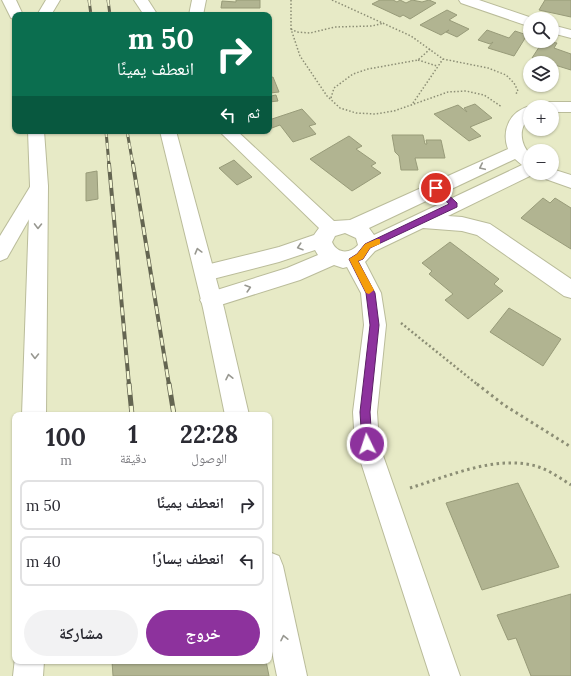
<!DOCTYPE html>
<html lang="ar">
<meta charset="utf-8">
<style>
body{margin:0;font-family:Lora,"Noto Naskh Arabic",serif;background:#f2f2f3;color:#2b2b33;direction:rtl;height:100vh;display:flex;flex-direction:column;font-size:15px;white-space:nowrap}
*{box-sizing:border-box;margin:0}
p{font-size:13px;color:#7c7c81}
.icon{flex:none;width:22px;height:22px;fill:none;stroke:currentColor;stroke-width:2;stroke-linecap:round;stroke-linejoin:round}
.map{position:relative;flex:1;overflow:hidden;direction:ltr}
.panel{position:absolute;left:12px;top:412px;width:260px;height:252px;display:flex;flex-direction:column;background:#fff;border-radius:8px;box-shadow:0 1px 3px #0004;direction:rtl}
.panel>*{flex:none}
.hud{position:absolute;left:12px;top:12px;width:260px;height:122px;border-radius:8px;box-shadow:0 1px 3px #0004;direction:rtl;background:#0b6e4f;color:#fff;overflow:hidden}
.fabs{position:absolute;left:523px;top:12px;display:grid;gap:8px}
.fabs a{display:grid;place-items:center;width:36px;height:36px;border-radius:50%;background:#fff;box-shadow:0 1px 3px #0004;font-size:20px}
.pin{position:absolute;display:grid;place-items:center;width:34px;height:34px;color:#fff;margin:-17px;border:2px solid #fff;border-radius:50%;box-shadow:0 1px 4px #0007}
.me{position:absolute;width:44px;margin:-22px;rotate:356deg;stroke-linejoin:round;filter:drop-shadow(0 0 3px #0008)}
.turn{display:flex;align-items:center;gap:14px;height:84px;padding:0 12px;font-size:18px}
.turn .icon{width:52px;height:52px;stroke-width:2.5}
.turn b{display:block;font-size:28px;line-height:34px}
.then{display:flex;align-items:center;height:38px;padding:0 12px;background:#0003;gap:8px;font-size:15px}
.eta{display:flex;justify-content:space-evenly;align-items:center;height:68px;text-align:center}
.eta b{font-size:24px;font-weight:700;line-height:28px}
.button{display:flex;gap:8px;margin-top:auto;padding:8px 12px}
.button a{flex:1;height:46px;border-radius:24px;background:#8d329d;color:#fff;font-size:16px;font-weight:700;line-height:46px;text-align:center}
.button a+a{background:#f2f2f3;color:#2b2b33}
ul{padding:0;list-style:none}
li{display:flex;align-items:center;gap:12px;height:50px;margin:0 8px 6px;padding:0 4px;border:2px solid #e1e1e2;border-radius:8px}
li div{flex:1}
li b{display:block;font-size:15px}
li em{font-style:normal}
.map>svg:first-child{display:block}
.building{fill:#b1b491;stroke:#989b79}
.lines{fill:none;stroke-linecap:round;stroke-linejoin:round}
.minor-casing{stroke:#babc9a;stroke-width:2}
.major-casing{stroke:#babc9a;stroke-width:2}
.path-far2{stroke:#8c8e75;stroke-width:1.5;stroke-dasharray:1.5 2;stroke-linecap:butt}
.path-far1{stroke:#8c8e75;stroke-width:2.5;stroke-dasharray:2 2.5;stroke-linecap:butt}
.path{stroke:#8c8e75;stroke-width:3;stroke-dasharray:2.5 3.5;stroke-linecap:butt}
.minor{fill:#fff;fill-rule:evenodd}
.major{fill:#fff;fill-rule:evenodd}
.rail-far2-casing{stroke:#646551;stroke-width:3}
.rail-far1-casing{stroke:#646551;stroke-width:4}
.rail-casing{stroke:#646551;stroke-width:5}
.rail-far2{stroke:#f4f7d3;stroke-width:2;stroke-dasharray:6;stroke-linecap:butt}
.rail-far1{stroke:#f4f7d3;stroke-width:2.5;stroke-dasharray:8;stroke-linecap:butt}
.rail{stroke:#f4f7d3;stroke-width:3.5;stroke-dasharray:11;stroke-linecap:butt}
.oneway{stroke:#989891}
.route{fill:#8d329d;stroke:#5c2066}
.slow{fill:#f59e0b}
</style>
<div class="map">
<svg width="571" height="676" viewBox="0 0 571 676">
<rect width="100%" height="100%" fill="#e7eac6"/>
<g class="building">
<polygon points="236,0 260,0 260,8 221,8 222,1 236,2"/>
<polygon points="380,0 393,0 397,2 400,0 406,3 412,0 422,2 429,0 436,3 410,19 403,15 400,17 372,4"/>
<polygon points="545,0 571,0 571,17 539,10"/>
<polygon points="447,10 457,15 449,20 469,29 457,37 446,32 449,30 441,35 420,25"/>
<polygon points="487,30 509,38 515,31 527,35 514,56 488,48 493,42 490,44 478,40"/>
<polygon points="543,41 557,43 554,48 571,54 571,70 532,58"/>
<polygon points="273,77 279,92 270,93 271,96 276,95 278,101 269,102 269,78"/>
<polygon points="475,104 492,118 470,127 481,136 469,141 434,114 458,105 467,112 464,108"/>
<polygon points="302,109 316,124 309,126 316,134 293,142 280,125 269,129 269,120"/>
<polygon points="392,135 423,135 425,144 427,144 426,140 441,140 445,158 415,158 418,170 401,170 399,156 395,152"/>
<polygon points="349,136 362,146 356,149 376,163 371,166 381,173 352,191 310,159"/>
<polygon points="234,160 252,177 237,185 219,168"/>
<polygon points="97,171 98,199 86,201 86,173"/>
<polygon points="543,198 550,203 555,198 571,208 571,249 521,218"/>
<polygon points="450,242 499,279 494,284 503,291 468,319 445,300 453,294 429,274 432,271 422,263"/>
<polygon points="509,308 561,339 543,366 490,332"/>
<polygon points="518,483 559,567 482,590 446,503"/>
<polygon points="571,594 571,676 531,676 516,638 508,640 497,615"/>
<polygon points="112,661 266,661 269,676 113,676"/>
</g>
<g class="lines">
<defs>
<g id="minor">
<polygon points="192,0 206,0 203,15 189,15"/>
<polygon points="459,0 479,0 535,19 530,19 530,26 525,25 461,3"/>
<polygon points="552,25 571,30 571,38 552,33"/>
<polygon points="544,102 571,102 571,112 552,112 552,107 536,107 538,104"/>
<path d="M530,106l4,1h-4v11c-12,9 -10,26 0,36v19h6l-88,43 14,1 28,7 81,55v19l-7,-2 -87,-61 -15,-4 -39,-3 -48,23 -10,11 16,31 5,32 -9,87 2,32 81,232h-30l-75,-232 -2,-32 11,-87 -3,-32 -14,-26 -4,1 -9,-3 -34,15 -89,28 -7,-2 -4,-6 4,-6 83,-26 31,-13 -3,-5 -36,12 -74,19 -7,-2 -3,-6 3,-6 81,-20 35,-12 5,-7 -100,-97h18l97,90 16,-1 158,-71c-7,-19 2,-38 22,-43zM515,159l7,6 -148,70 -5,-7zM345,233l11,5 2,7c-8,9 -21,9 -26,-3l3,-6z"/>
<polygon points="552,169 571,175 571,188 540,177 537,173 552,173"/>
<polygon points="39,180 45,182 48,186 7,258 0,261 0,236 33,182"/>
</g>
<g id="major">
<polygon points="2,0 16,0 23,15 15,15 15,19 11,18"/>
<polygon points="46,0 60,0 51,15 37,15"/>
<polygon points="134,0 148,0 157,14 144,15"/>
<polygon points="28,131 44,131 48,186 46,415 22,415 30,186"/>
<polygon points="160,131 176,131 224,308 249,415 225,415 203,308"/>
<polygon points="269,552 279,556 283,566 307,676 277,676 269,637"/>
<polygon points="15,658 15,661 44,661 43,676 13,676"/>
</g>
</defs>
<use href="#minor" class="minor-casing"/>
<use href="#major" class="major-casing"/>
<g class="path-far2">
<polyline points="291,0 291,29 300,56 327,96 340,108 356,113 375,114 394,111 448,92 466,91 484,95 502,107"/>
<polyline points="332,0 411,36 443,59 488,68 506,75 514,83 518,91 515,95"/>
<polyline points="291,29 297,32 310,33 335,27 372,26 384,23"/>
<polyline points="418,60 437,66"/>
<polyline points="331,98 334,88 353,74 368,69 418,60 430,49"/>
<polyline points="413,103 443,59"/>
</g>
<polyline class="path-far1" points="401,323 478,385"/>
<g class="path">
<polyline points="477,384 504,405 571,447"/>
<path d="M410,488c39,-12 85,-33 126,-22 13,4 24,12 35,19"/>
</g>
<use href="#minor" class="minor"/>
<use href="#major" class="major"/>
<defs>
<g id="rail-far2">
<polyline points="89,0 91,15"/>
<polyline points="108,0 110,15"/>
<polyline points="106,131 109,165"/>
<polyline points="127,131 133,165"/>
</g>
<g id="rail-far1">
<polyline points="109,164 129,385"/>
<polyline points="133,164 169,385"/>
</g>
<g id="rail">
<polyline points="129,384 132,415"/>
<polyline points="169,384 174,415"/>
</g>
</defs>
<use href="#rail-far2" class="rail-far2-casing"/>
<use href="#rail-far1" class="rail-far1-casing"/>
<use href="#rail" class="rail-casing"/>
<use href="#rail-far2" class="rail-far2"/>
<use href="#rail-far1" class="rail-far1"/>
<use href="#rail" class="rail"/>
</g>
<defs><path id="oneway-chevron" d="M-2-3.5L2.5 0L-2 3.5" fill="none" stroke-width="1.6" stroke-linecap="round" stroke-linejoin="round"/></defs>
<g class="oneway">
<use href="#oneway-chevron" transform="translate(482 167) rotate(155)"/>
<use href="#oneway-chevron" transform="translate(38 226) rotate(91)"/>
<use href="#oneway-chevron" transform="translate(300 247) rotate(162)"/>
<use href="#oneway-chevron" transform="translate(198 251) rotate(-105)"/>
<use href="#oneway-chevron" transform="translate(248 288) rotate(-17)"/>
<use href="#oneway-chevron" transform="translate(35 356) rotate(91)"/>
<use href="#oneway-chevron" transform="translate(229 377) rotate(-102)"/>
<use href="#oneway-chevron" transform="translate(284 638) rotate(-102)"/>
</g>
<polygon class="route" points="434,186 439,186 457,203 457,207 370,248 363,259 358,261 375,293 379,325 370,412 372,444 371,447 367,449 363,447 362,444 360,412 370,325 366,293 349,259 357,254 365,244 449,204 434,190"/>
<polygon class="slow" points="377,239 380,239 380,244 370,248 363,259 358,261 374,290 369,294 366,293 349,259 357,254 365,244"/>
</svg>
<div class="fabs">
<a><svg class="icon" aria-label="search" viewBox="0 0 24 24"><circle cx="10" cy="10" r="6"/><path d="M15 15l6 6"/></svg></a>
<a><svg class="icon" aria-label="layers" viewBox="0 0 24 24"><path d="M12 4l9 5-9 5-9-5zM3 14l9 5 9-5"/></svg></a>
<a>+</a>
<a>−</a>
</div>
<div class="pin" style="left:436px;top:188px;background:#d93025"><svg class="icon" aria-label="arrive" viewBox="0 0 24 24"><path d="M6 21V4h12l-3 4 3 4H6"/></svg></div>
<svg class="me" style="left:367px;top:444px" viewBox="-20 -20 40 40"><circle r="17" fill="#8d329d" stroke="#fff" stroke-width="3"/><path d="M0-11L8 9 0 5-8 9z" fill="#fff"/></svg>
<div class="hud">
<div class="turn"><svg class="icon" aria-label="right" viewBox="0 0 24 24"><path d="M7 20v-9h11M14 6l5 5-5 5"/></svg><div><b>50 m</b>انعطف يمينًا</div></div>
<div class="then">ثم<svg class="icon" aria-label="left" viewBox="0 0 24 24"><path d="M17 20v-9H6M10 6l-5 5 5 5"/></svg></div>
</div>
<section class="panel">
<div class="eta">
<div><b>22:28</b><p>الوصول</p></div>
<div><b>1</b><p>دقيقة</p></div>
<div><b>100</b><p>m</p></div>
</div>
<ul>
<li><svg class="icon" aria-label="right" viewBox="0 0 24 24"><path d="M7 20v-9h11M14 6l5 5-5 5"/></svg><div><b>انعطف يمينًا</b></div><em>50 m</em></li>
<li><svg class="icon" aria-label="left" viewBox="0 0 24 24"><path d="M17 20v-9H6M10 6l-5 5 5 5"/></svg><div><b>انعطف يسارًا</b></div><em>40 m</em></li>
</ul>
<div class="button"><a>خروج</a><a>مشاركة</a></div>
</section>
</div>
